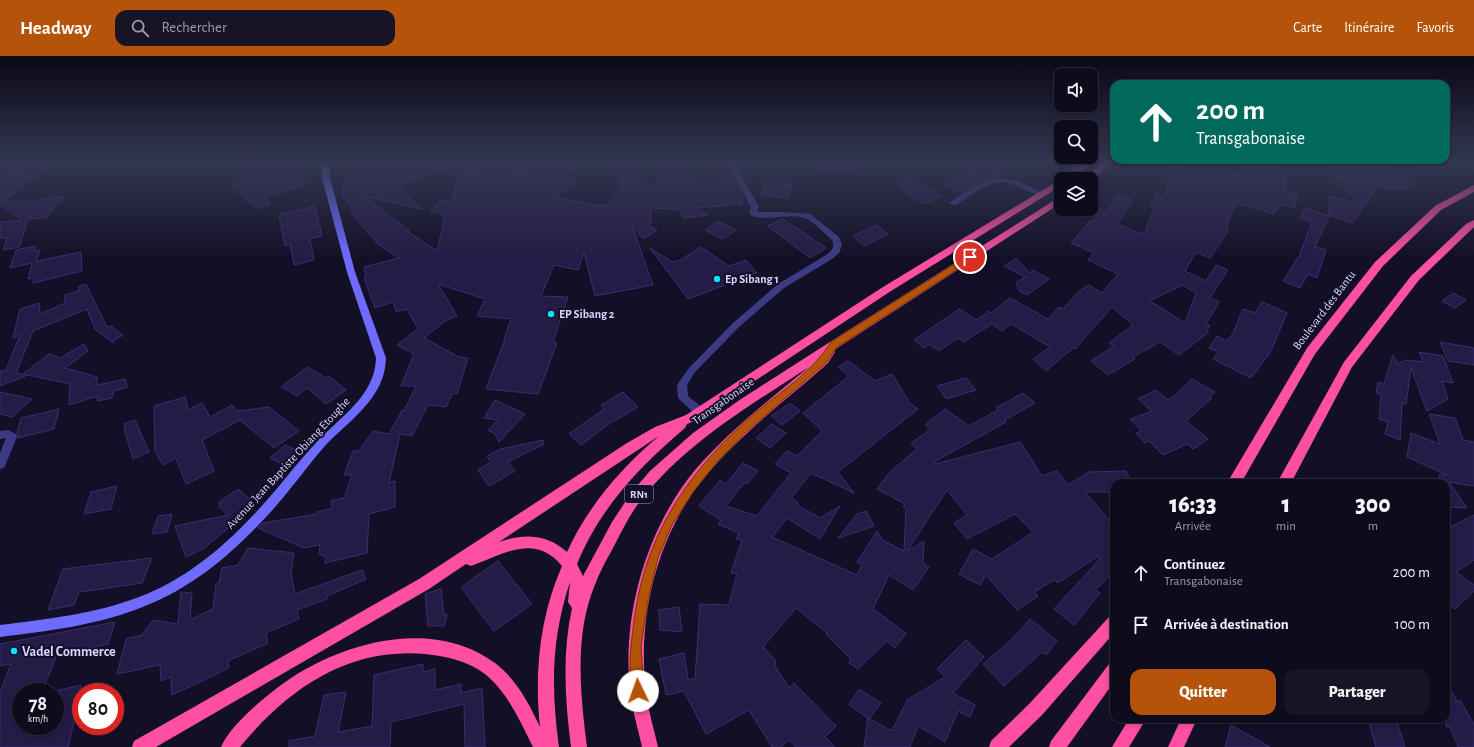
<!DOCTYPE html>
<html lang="fr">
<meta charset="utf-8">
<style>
body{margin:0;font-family:"Alegreya Sans",sans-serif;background:#171425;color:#f1f3f6;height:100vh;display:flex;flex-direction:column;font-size:15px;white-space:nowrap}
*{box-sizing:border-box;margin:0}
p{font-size:13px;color:#9b9ba3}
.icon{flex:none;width:22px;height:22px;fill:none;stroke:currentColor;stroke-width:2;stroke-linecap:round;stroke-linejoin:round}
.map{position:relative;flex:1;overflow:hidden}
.sheet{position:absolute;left:1110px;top:423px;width:340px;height:244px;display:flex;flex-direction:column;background:#0e0b1c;border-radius:12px;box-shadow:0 2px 6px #0003,0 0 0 1px #2e2b3b}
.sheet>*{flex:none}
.guide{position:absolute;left:1110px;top:24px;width:340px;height:84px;border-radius:12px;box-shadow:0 2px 6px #0003,0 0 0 1px #2e2b3b;background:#00695c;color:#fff;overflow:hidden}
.tools{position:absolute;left:1054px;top:12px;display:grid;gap:8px}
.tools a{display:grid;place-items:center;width:44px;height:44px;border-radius:8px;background:#0e0b1c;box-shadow:0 2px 6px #0003,0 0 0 1px #2e2b3b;font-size:20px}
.speed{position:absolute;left:12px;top:627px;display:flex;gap:8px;font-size:20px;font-weight:700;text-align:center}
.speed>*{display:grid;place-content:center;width:52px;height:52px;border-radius:50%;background:#0e0b1c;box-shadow:0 2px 6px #0003,0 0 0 1px #2e2b3b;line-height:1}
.speed small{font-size:10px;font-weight:400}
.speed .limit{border:6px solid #d22;background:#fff;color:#111}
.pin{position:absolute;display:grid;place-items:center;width:34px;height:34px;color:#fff;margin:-17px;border:2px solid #fff;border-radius:50%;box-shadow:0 1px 4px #0007}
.me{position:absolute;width:44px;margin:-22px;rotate:357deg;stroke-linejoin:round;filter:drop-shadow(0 0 3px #0008)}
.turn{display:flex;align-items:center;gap:14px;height:84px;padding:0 20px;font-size:18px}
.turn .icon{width:52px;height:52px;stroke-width:2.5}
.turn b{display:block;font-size:28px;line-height:34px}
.eta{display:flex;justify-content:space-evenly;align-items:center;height:68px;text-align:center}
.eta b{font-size:24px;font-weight:800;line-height:28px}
.primary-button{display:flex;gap:8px;margin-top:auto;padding:8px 20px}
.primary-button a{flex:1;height:46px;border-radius:12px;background:#b45309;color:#fff;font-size:16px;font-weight:800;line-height:46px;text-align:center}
.primary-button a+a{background:#171425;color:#f1f3f6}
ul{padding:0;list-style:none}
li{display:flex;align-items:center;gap:12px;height:52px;padding:0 20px}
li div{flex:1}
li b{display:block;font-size:15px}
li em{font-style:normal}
header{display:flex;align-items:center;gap:24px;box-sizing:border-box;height:56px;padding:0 20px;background:#b45309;color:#fff}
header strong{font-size:19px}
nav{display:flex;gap:22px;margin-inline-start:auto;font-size:14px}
.search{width:280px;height:36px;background:#171425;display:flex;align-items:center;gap:10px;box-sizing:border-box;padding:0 14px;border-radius:12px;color:#9b9ba3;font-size:15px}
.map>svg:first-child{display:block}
.building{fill:#241b47;stroke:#3b2d73;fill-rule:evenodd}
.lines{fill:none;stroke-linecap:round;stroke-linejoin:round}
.street{fill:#3d3a85;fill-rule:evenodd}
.secondary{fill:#6f6bff;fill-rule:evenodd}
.highway{fill:#ff4fa3;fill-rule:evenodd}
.route{fill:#b45309;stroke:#753606}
.poi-dot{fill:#00e5ff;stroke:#130f26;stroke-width:1.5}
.labels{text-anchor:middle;stroke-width:4;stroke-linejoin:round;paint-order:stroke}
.shield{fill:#130f26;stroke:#9e99be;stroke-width:1}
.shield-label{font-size:11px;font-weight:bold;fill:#d9d4ff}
.poi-label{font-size:12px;font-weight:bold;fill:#d9d4ff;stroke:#130f26;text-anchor:start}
.street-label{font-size:12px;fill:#d9d4ff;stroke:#130f26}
.near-poi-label{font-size:14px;font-weight:bold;fill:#d9d4ff;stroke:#130f26;text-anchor:start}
</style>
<header>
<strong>Headway</strong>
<div class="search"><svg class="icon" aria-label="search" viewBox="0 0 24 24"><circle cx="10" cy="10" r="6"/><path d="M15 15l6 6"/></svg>Rechercher</div>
<nav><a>Carte</a><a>Itinéraire</a><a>Favoris</a></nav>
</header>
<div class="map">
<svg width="1474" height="691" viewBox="0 0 1474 691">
<rect width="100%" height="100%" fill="#130f26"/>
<g class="building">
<polygon points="53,106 4,145 42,145 43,143 64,140 46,162 28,163 19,191 3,194 7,182 0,182 0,166 22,164 0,149 0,123 5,115 20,113 23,109"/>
<polygon points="243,106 289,106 305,128 264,142 270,148 258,153 232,131 252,121 249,117 254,115"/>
<polygon points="376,106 455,106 399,131 422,153 363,140 409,174 407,175 437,195 445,159 430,155 441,144 452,147 460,113 523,117 502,106 584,106 564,121 575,126 555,141 595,149 608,149 621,130 619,111 635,110 636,126 656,130 666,106 685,106 679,122 722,129 713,113 717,116 729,113 742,137 742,148 695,152 708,159 683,162 681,154 651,152 651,167 645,167 657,174 643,183 631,167 653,229 595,240 584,197 578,214 554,209 541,240 568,241 553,286 557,287 538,338 486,333 505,283 504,283 511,263 477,260 485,243 438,228 457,260 445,265 424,282 459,301 468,302 457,338 452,338 446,351 428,349 412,380 400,378 389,427 395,425 395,451 369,458 367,497 325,507 326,501 319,498 320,489 304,492 258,472 262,467 317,458 317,456 332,452 331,445 344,442 352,419 344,419 353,395 359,395 373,375 389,378 402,354 404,355 416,330 401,330 414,298 397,289 418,273 407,253 396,256 393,246 375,252 364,222 366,221 364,211 399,202 379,189 357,164 351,154 353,154 342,139 347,119 350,119 351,116 368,115"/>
<polygon points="819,106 856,106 850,118 819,112"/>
<path d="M1167,106h13l1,6 23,2 -1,-3 44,8 -8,-13h46l1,30 11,2 -2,14 -16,-4 -5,10 -37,-11 -9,18 -1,12 -17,25 -14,-6 -11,19 21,10 10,-16 12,5 -18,28 9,4 -13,22 4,2 -4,5 3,1 -30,23 -19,-13 -27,15 2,2 -27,16 -17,-14 23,-15 -5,-3 24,-18 -21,-18 -37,42 -1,-2 -28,24 -13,-12 17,-12 -39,-23 -9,7 -10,-7 -29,18 -5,-4 -19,13 -10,-7 -5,4 -10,-8 45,-31 18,11 12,-9 2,2 19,-15 38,21 11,-12 4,2 15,-17 11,-7 13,8 16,-19 -30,-14 6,-7 -23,-10 19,-22 2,1 7,-13 7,3 11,-17 15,5 -14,24 23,10 1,-2 3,1 9,-25 -3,-1 5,-13 9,3 4,-23 -6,-1zM1182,229l14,8 -11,30 -35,-22z"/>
<polygon points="1338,106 1383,106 1414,131 1389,134 1380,128 1352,167 1329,159 1329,140 1356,146 1327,110 1340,111"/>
<polygon points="1410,106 1453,106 1431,119"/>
<polygon points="983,107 1001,117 976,128 961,137 944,128"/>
<polygon points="911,123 926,132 928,131 941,140 924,148 905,135 907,134 899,129"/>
<polygon points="766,126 792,129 788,142 762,139"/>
<polygon points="315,150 322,180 310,183 314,204 294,209 290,188 285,190 279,159"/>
<polygon points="1305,152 1329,160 1315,191 1326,194 1317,222 1308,218 1300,232 1283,225 1299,200 1312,166 1300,162"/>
<polygon points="783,163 826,192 810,202 768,170"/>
<polygon points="718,165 736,174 723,183 705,174"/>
<polygon points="876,169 888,178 864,190 853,180"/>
<polygon points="36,190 34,195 40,194 36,205 81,196 82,215 33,227 34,222 28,223 32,207 10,212 16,194"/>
<polygon points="701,191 729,210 746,204 757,217 688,243 650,192 673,206 680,204"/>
<polygon points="1016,202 1030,217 1033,214 1049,223 1027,239 1019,235 1016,227 1025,221 1004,210"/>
<polygon points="86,228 107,271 111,270 123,279 113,285 113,287 95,273 87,253 33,275 16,317 27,319 23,318 49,298 60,302 84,288 88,295 65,312 97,321 97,329 125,323 127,331 114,335 112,342 97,345 98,340 69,349 70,328 28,319 0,330 0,315 6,314 20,279 13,282 20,253 39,247 40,258 65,247 65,239 80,234 78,231"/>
<polygon points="1453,237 1466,244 1455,252 1442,245"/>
<polygon points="1262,246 1287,257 1270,297 1251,322 1213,303 1218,296 1209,292 1217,280 1226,285 1232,279 1243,253 1255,257"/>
<polygon points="1440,286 1474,292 1474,309 1448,305"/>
<polygon points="1419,296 1443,300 1453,327 1442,325 1448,343 1427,355 1411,312 1406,348 1402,347 1400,384 1385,378 1388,366 1379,363 1381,339 1376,337 1378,326 1384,328 1393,299 1398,308 1405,304 1423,306"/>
<polygon points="848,305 875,325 892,318 909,346 918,353 838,416 854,437 811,417 791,442 798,447 797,449 820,462 840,450 820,483 787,462 772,481 857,519 862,509 857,506 877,475 882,484 904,495 906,453 903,451 905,448 877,433 889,417 917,393 911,387 931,373 925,369 945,353 969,370 998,354 996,352 1023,337 1035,347 1005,364 1006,366 934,406 935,408 1020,386 1042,420 1057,415 1068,429 1089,416 1126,415 1131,427 1114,427 1114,436 1085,436 1114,470 1114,516 1095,534 1100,537 1074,569 1054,553 1100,503 1098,500 1058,527 1054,524 1034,536 1038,540 1017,554 986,519 980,529 959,518 973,493 992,503 1033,476 1015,458 967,483 954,467 967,459 947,434 907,495 924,485 923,507 929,511 913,534 889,519 873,553 906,577 895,592 887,585 858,613 849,607 851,603 826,578 827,577 796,552 763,591 776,605 775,610 789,632 794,627 836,670 825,681 835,691 796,691 789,684 781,691 772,691 749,654 706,678 684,635 666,639 659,603 684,597 688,623 695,623 700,548 729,549 737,518 731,517 742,484 736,483 739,477 718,468 721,464 699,450 720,424 726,428 743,407 758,415 747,428 744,427 726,450 757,460 791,417 775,408 787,395 797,400 822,375 803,357 849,320 838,311"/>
<polygon points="307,311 326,322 329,320 346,334 326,348 307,332 297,340 281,331"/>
<polygon points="966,322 976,334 946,343 937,330"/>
<polygon points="1192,323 1215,336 1209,341 1212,342 1186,365 1208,383 1193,393 1187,388 1163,399 1149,385 1145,387 1136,377 1142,375 1130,363 1152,355 1138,343 1156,334 1167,343 1171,343"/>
<polygon points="0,336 32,343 12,361 0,358"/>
<polygon points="623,336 638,351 609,368 581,389 569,378 604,353 601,349"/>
<polygon points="185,341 188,354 202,347 210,361 232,349 237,355 269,351 299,375 274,392 240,364 202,384 214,415 186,428 176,402 163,409 155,395 154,357 154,350"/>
<polygon points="495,344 525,358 499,386 495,378 488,374 498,364 484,362"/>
<polygon points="790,347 800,355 782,369 771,360"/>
<polygon points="59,353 54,373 18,382 17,377 21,362"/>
<polygon points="1429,358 1455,362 1463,384 1474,386 1474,430 1449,426 1467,452 1446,451 1446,425 1439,424 1439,419 1447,419 1407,401 1411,377 1440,388"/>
<polygon points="135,364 149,396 133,403 124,372 126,371 124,368"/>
<polygon points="772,368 786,377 770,392 756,382"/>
<polygon points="543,384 544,388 508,406 515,415 489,430 478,414 491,406 487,400 501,393"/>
<polygon points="285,389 302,397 288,411 270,402"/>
<polygon points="117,430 111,453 84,458 91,436"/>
<polygon points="238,433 255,447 229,467 232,469 203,493 186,501 175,470 228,459 219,451 219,446"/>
<polygon points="866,455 874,470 838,482 857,458"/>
<polygon points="172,458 167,476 152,478 158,460"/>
<polygon points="1474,459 1474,504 1456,516 1474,529 1474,535 1455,553 1446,546 1446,473"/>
<polygon points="248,492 294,497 291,518 295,538 362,514 366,523 327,540 327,543 297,554 299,563 266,577 268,587 228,605 229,612 172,639 171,621 161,625 160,609 117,618 126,583 142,579 153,564 178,568 181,536 192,537 190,564 213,553 216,528 219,527 222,512 238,509"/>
<polygon points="152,502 142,527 79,536 74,549 48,554 63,513"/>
<polygon points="498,505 532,548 494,575 461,531"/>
<polygon points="441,533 444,559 447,559 444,570 428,570 425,538"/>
<polygon points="679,551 682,576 660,574 659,554"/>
<polygon points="1030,563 1057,585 1046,599 1042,596 1004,630 983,608 1012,583"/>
<polygon points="115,566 108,588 57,599 43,633 21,636 21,670 55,670 55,635 81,629 81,648 78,649 68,691 0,691 0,636 11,608 0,610 0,588"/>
<polygon points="966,584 984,601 953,637 975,649 970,661 958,655 945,686 918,670 910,691 864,691 868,662 892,675 907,644 945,621 937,613"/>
<polygon points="423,608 423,616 435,613 435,634 461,628 461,637 482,632 485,691 465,691 464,648 391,666 390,691 289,691 289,685 315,680 324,639 346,636 338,676 372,670 374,619"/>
<polygon points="1446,626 1457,645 1461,645 1474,669 1474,691 1458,691 1450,671 1446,671"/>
<polygon points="859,633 881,647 869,663 849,649"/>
<polygon points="1368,663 1396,663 1405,691 1376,691"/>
<polygon points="1231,669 1270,691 1225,691"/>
</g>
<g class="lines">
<g class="street">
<path d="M727,106h7l25,45 -2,5h26l27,2 29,23 3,8 -3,8 -7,6 -48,29 -45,39 -44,45 -8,13 1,11 15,12 1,3 -1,3h-8l-17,-16 -1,-13 12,-17 44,-45 45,-39 48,-29c6,-5 9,-7 6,-15 -7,-6 -19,-19 -27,-22 -15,-6 -46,6 -56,-5l2,-6z"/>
<path d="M996,122l21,3 29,13 -4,2c-10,-2 -19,-8 -29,-12 -22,-7 -40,10 -57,21h-3l-4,-2 27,-18z"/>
<polygon points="8,374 16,378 17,381 4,412 0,413 0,397 6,382 0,383 0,375"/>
</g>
<path class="secondary" d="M321,106h8l1,16 25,94 31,86c-1,41 -37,62 -62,89 -20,23 -37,48 -58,70 -34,37 -74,71 -121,89 -46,19 -96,25 -145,31v-12c47,-6 95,-11 139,-28 46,-17 86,-51 119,-87 20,-21 37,-45 57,-66 24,-27 60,-47 61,-86l-29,-86 -25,-94z"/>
<g class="highway">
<polygon points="1082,106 1092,106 1072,123 1061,123"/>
<polygon points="1103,106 1113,106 1092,125 1091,123 1084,123"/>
<path d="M1061,123v7l-170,105 -197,130 -7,3 -2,4c-46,39 -85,80 -108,136l6,12 29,-54 19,-29 19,-22 43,-38 48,-34 103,-66 217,-137v7l-227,147 1,2 -7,11c-42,37 -88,71 -124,115 -47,58 -67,139 -58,213 2,19 8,38 12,56h-16c-4,-19 -10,-37 -12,-56 -8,-77 16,-161 65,-221 34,-39 75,-71 114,-103 -60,39 -123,76 -168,133 -12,15 -20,33 -29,50 -14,24 -23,46 -28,73 -7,41 -2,83 3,124h-16c-6,-47 -9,-93 1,-139l-4,-6 2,-20c-19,57 -19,107 -11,165h-26c-13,-26 -25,-54 -48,-73 -17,-13 -39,-18 -60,-20 -78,-7 -138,36 -185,93h-19c9,-21 38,-45 56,-59 57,-44 153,-73 218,-25 21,16 34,40 45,64 -6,-55 0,-111 22,-161 -27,-34 -60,-11 -91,0l-5,-2 -37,25 -273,158h-24l2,-6 285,-162 208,-136 28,-16 31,-12 197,-128zM659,380c-38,32 -71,70 -92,116 -20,-18 -43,-19 -68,-10z"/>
<polygon points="1474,129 1474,136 1441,154 1383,210 1315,298 1241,427 1227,427 1307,292 1375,206 1435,150"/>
<polygon points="1474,164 1474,171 1419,224 1352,311 1291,427 1277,427 1344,306 1411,220 1466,168"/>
<polygon points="1114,559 1114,577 1042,659 1009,691 989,691 991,685 1030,647 1109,561"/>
<polygon points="1114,606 1114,626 1067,691 1049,691 1051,685 1109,608"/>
<polygon points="1129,663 1146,663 1129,691 1112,691"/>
<polygon points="1181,663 1197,663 1184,691 1168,691"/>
</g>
</g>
<linearGradient id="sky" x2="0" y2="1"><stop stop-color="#0a0815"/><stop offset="0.52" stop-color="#333752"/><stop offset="1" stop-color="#333752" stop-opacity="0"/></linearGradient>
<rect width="1474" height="203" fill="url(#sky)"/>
<path class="route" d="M970,198l4,3 -1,2 -136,88 -10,15 -81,70 -29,30 -24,30 -21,33 -14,33 -10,42 -7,46 3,45 -1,4 -5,2 -4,-2c-8,-19 -2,-60 1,-81 12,-84 57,-147 121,-202 26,-21 57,-41 75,-70z"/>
<g class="poi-dot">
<circle cx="717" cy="223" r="4"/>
<circle cx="551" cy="258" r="4"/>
<circle cx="14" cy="595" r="4"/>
</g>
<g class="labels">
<rect class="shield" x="625" y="429" width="28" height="18" rx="3"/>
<g class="shield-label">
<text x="639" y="442">RN1</text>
</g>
<g class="poi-label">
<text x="725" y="227">Ep Sibang 1</text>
<text x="559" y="262">EP Sibang 2</text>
</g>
<g class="street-label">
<text transform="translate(1324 254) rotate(-53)" y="4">Boulevard des Bantu</text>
<text transform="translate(723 345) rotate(-35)" y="4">Transgabonaise</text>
<text transform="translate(288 407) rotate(-47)" y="4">Avenue Jean Baptiste Obiang Etoughe</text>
</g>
<g class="near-poi-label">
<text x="22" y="600">Vadel Commerce</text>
</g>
</g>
</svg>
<div class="tools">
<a><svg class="icon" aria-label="sound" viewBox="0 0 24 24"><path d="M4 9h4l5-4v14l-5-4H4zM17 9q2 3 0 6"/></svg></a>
<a><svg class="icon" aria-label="search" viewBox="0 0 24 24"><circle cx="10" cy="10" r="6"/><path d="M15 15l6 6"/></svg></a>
<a><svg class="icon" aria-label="layers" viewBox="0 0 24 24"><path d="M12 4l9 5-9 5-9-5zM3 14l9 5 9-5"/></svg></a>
</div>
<div class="speed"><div>78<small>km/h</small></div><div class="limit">80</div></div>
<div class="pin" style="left:970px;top:201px;background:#d93025"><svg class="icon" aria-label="arrive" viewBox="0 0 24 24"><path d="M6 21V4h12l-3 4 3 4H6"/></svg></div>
<svg class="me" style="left:638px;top:635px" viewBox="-20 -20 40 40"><circle r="19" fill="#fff"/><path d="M0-13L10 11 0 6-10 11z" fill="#b45309"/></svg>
<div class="guide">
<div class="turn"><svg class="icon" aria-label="ahead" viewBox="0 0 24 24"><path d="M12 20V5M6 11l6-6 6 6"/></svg><div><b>200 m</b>Transgabonaise</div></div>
</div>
<section class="sheet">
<div class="eta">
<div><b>16:33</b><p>Arrivée</p></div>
<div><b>1</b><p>min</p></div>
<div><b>300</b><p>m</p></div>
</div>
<ul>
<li><svg class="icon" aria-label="ahead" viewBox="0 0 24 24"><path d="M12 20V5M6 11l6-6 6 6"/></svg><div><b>Continuez</b><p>Transgabonaise</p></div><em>200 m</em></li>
<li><svg class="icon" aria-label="arrive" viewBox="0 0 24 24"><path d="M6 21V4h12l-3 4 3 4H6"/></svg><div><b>Arrivée à destination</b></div><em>100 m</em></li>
</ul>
<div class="primary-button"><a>Quitter</a><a>Partager</a></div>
</section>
</div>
